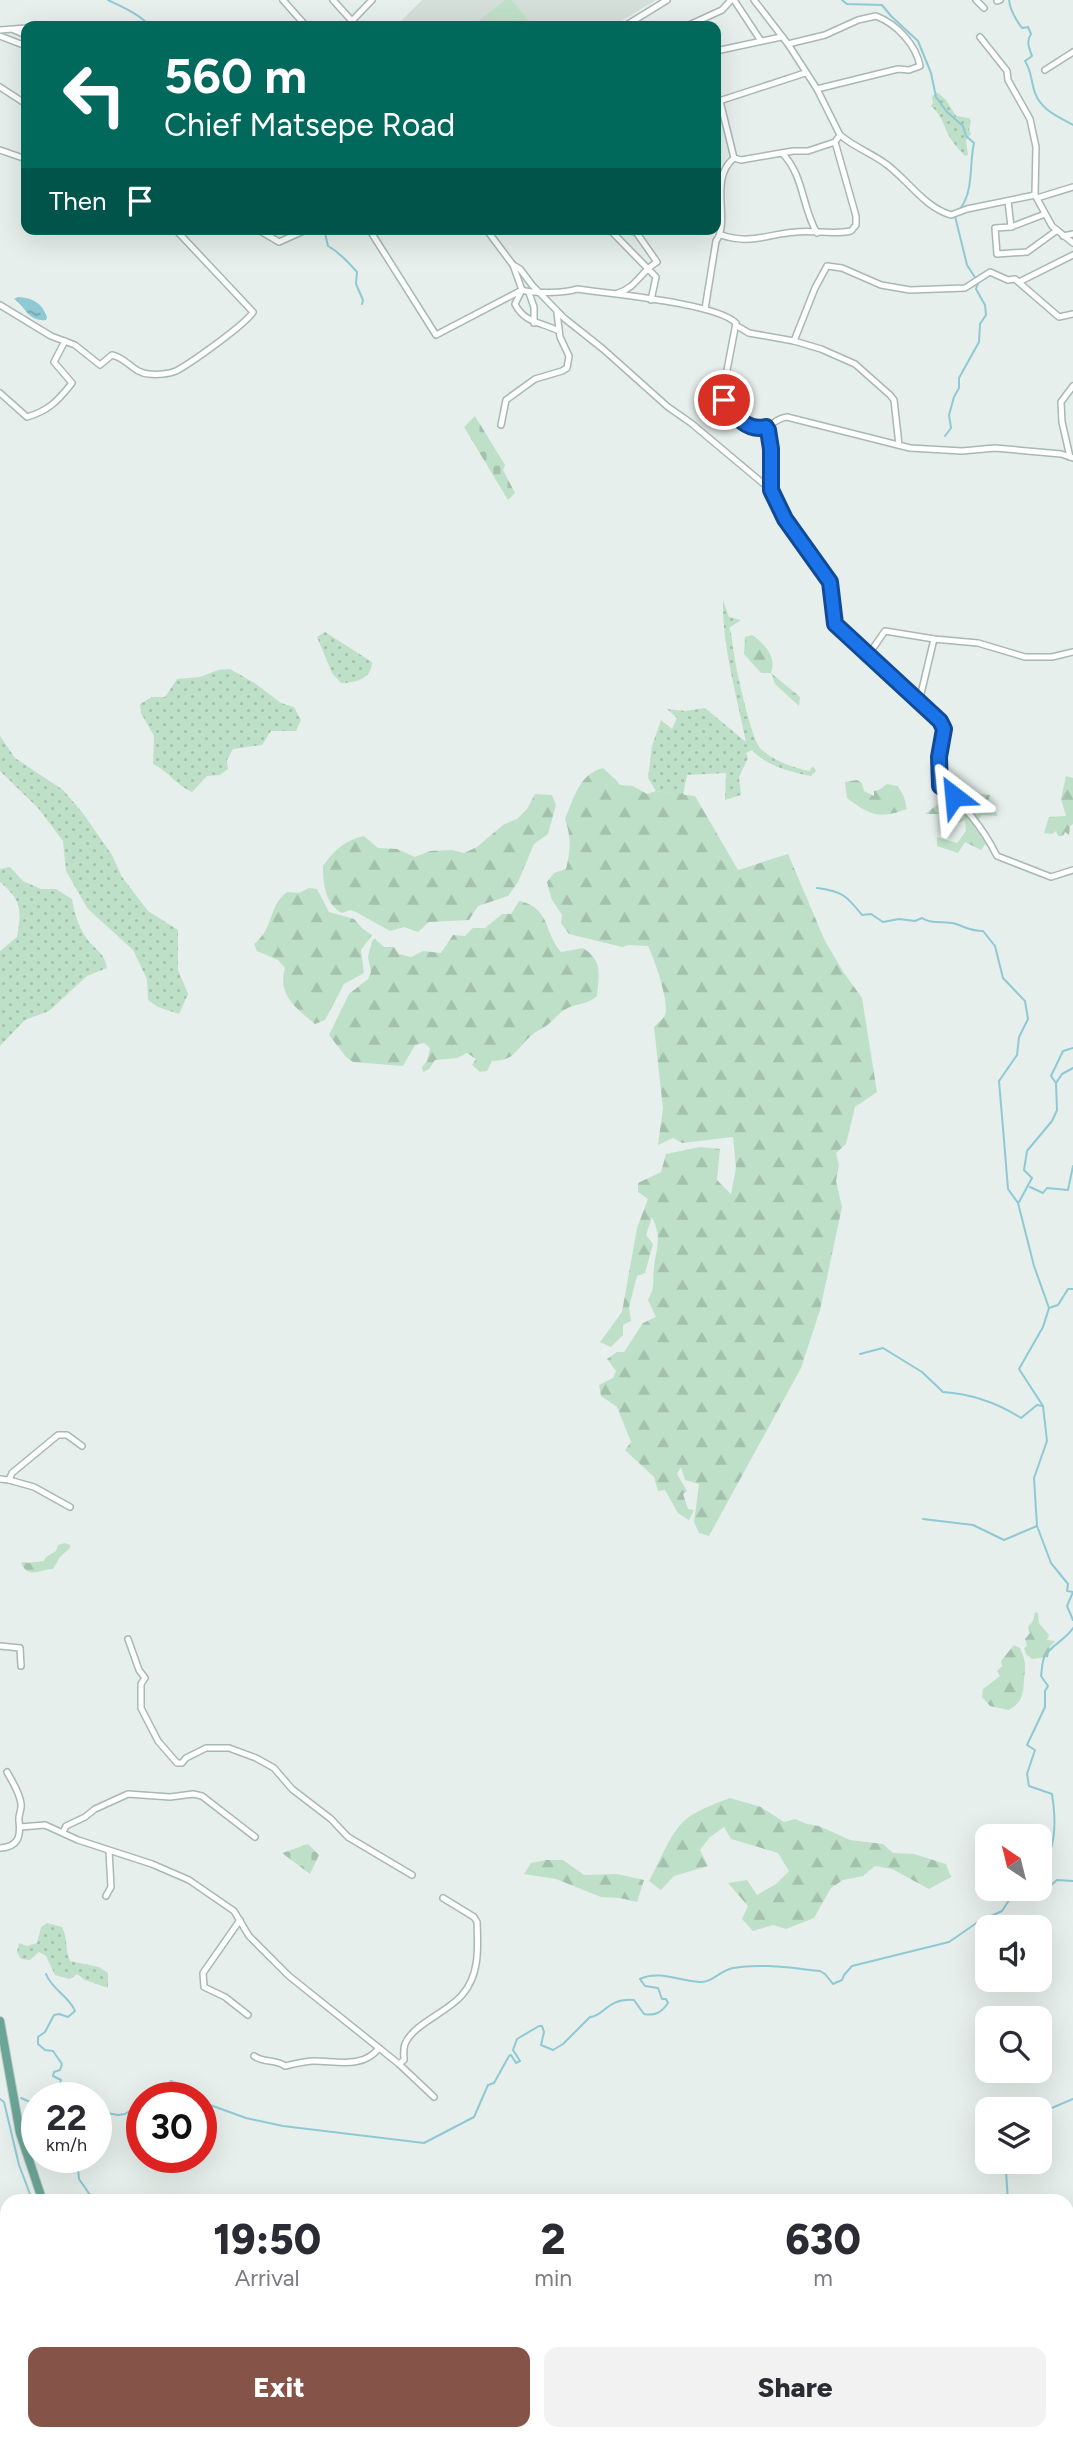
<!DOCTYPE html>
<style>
body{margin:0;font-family:Figtree,sans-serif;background:#f2f2f3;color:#2b2b33;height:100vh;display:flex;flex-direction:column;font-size:26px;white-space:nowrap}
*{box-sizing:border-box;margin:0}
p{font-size:23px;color:#7c7c81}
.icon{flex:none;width:38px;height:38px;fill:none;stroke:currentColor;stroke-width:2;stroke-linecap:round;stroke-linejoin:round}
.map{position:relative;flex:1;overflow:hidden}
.panel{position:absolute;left:0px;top:2194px;width:1074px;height:247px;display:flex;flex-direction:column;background:#fff;border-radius:21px 21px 0 0;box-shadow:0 7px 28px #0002}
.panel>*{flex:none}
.guide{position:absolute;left:21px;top:21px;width:700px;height:214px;border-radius:14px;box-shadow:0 7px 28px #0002;background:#00695c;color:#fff;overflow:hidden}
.needle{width:46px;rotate:325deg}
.tools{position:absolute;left:975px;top:1824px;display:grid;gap:14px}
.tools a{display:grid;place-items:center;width:77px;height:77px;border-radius:14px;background:#fff;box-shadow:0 7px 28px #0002;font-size:35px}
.speed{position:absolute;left:21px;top:2082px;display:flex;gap:14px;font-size:35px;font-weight:700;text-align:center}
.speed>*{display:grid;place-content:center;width:91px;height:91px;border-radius:50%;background:#fff;box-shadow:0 7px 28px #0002;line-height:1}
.speed small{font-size:18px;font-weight:400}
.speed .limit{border:10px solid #d22;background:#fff;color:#111}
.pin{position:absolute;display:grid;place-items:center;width:60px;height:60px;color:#fff;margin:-30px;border:4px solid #fff;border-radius:50%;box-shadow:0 2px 7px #0007}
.me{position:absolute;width:77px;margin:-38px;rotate:331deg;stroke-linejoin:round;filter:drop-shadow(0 0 5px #0008)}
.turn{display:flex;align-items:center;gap:24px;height:147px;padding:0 28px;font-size:32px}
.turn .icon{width:91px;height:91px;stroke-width:2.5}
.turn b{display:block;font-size:49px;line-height:60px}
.then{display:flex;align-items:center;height:66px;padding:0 28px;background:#0003;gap:14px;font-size:26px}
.eta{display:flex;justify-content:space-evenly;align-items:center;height:119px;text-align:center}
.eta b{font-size:42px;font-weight:800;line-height:49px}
.button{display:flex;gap:14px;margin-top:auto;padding:14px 28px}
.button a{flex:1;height:80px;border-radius:14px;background:#855347;color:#fff;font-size:28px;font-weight:800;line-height:80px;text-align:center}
.button a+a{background:#f2f2f3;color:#2b2b33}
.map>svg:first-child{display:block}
.built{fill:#d4dfda}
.grass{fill:url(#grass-dots)}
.forest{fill:url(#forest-firs)}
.cemetery{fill:url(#cemetery-stones)}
.pitch{fill:#bfe0c8}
.water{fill:url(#water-ripples)}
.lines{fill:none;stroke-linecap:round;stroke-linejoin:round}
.stream{stroke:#8ec9d4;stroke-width:2}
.street-casing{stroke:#a8b8b2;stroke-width:8}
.primary-casing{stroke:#c2cac8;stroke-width:10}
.street{stroke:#fff;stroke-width:5}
.primary{stroke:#6aa596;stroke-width:8}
.route-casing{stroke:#114b97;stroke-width:18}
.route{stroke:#1a73e8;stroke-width:12}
</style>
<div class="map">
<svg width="1073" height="2440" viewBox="0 0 1073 2440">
<defs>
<pattern id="grass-dots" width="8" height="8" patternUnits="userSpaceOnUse" patternTransform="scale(1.75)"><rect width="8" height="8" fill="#bfe0c8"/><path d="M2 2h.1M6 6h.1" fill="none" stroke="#a4c1ad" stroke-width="1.8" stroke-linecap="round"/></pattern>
<pattern id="forest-firs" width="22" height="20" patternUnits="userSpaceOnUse" patternTransform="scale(1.75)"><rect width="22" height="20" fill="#bfe0c8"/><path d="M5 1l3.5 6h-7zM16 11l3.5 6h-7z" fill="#a4c1ad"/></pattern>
<pattern id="cemetery-stones" width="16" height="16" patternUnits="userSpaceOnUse" patternTransform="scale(1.75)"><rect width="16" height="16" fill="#bfe0c8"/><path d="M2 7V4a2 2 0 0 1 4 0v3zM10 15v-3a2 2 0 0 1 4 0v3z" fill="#a4c1ad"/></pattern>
<pattern id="water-ripples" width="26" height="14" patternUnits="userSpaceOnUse" patternTransform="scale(1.75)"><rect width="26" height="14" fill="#8ec9d4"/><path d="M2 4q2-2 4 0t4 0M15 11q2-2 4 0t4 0" fill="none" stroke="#74a5ad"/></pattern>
</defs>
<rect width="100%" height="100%" fill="#e6efeb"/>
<polygon class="built" points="422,0 656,0 613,26 396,26"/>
<g class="grass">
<path d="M937,92l9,8 10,16 13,2 2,3 -2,9 2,4 -5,6 2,15 -3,1c-4,-5 -9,-9 -12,-14 -10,-13 -8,-24 -22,-36l2,-3 -1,-6z"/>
<path d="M723,600l6,17 12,3 -12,8c4,9 3,17 5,26 2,16 18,86 26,94 11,12 34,20 49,23l4,-5 3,5 -5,5c-20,-4 -45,-10 -59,-26l-6,3 2,5 -9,19 2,18 -16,5 1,-27 -39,2 -4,20 -27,-4 -8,-13 4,-32 9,-26 11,9 5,-11 -10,-9 18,2 20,-3 41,34c-9,-46 -24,-96 -23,-142z"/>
<path d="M325,632l47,30c0,17 -17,21 -31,21l-9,-10 -15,-36z"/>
<path d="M230,669l26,15 25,19 13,4 7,13 -5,11h-25l-9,14 -29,4 -6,11 1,9 -8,6 -13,1 -15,16c-15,-6 -24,-21 -39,-28l1,-28 -13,-23 -1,-9 12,-7h13l12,-18 23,-2 18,-7z"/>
<polygon points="0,736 15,758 63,790 82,812 112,855 122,877 148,911 178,930 178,970 188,994 179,1014 158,1007 148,1000 147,979 133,950 88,909 66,871 63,841 38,808 0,771"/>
<path d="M10,867l13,14 18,8h15l16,10c2,13 6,26 13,37 8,13 20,16 22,32l-20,8 -38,35 -24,9 -25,26v-95l17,-14c5,-27 4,-38 -17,-55v-13z"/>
<path d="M47,1923l15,4c6,12 3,22 8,34l29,6 9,6v15l-23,-8 -8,-6 -7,5 -15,-4 -9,-19 -7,-4 -9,8 -9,-1 -4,-7 2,-9 8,3 10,-3 4,-16z"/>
</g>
<g class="forest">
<path d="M752,635c13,9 25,22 19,38l29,24 -1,9 -24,-22 -4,-11h-10l-17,-19 1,-17z"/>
<path d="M603,768l13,12 4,5 13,1 14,8 9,-3 39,5 43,74 50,-16 37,87 19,32 18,25 15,94 -22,15 -9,37 -10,9 3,12 -3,16 6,26 -22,103 -19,58 -92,168 -10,-3 -5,-11 5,-38 -14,-4 -4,-13 -4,7 10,17 -4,3 5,15 6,1 -5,10 -11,-7 -13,-23 -7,1 -4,-14 -29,-27 6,-8 -14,-35 -16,-11 -2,-11 14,-7 3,-7 -9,-12 10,-7h7l19,-29 13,-6 -8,-17c8,-15 4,-18 6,-33 3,-22 8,-29 -2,-50l-6,18 7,9 -8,29 -8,3 -8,31 2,14 -8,4v10l-12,12 -11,-5 22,-30 15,-84 11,-29 -10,-7v-9l23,-11 5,-18 34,-7 20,2 -3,31 14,14 5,-26 -3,-31 -51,6 -9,-5 -15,7 5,-37 -9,-81c3,-4 9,-7 11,-12 5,-12 -11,-57 -17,-69l-19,-1 -7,2 -53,-13 -8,-11 1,-8 -11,-17 -4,-16 7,-9 12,-4c5,-19 5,-33 -1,-50 9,-21 14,-45 38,-51z"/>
<polygon points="1066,776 1073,778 1073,824 1070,826 1069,835 1065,832 1063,836 1058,836 1056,831 1052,834 1044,833 1049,817 1066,816 1061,799"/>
<path d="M857,780l5,3 2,8 10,5v-5l5,-1 8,-6 11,2 6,11 3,12c-27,10 -37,7 -60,-11l-2,-16z"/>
<polygon points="972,793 990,795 986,807 994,808 998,816 982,815 974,826 986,843 981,850 965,842 958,853 937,846 937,837 957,843 966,831 965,820 954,825 939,814 925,814 943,800 960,805 962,796"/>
<path d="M535,794l17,1 4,10 -8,29 -14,10 -16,38 -10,14 -30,10 -9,14 -40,2 -11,10 -14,-5 -14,4 -34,-19 -6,-2 -8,3c-17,-9 -19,-30 -19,-47 11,-16 22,-26 41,-30l14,12 19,1 18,8 15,-6 22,-1 12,3 13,-6 26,-22 14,-6 10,-10z"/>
<path d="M309,888l8,1 12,23 25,7 9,10 9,6 -11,15 3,23 -20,11 -19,36 -10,4c-19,-16 -38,-29 -30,-56l-7,-8 -21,-9 -3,-7c21,-16 13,-37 33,-52l12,1z"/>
<path d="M519,901c32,7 24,30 42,51l22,-4c20,13 16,26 14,48 -13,11 -22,6 -34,15 -6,4 -11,11 -17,15 -4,3 -10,5 -14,9 -16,13 -16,26 -40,26l-5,10 -7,1 -8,-7 4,-6 -9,-6 -10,5 -22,2 -6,9 -6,3 -1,-5 5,-6 3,-13 -6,-5 -9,2 -12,21 -50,-4 -7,-5 -17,-22 20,-41 19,-15 3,-7 -3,-15 4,-16 3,-2 9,8h10l5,7 12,3 12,-6 18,2 12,-18 12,1 8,-8h12l17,-14h9z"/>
<path d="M65,1543l5,2v3l-10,9 -7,12c-14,0 -24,11 -32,-6l3,-1 4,1 16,-2 2,-4 10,-6 2,-6z"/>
<polygon points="1035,1612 1038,1613 1039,1623 1049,1635 1047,1640 1055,1641 1050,1647 1048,1657 1032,1659 1026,1654 1024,1648 1027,1646 1025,1639 1030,1633 1028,1627 1033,1621"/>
<path d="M1014,1645l6,3c7,16 5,17 4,33 -1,15 -2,21 -15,29l-19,-4 -8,-9 1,-8 17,-13 -3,-5 5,-5 -1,-5z"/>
<path d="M730,1798l31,9 23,15 11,-3 12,5 12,2 31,14 33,4 10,9 21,1 32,10 5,13 -22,12 -37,-20 -17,-3 -12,10 -20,4 -12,8 -17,30 -28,11 -13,-4 -20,6 -11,-12 6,-13 -20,-23 19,-3 10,15 19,-11 13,-13 -11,-18 -47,-14 -7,-12 -14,10 -10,13 8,16 -34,10 -13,14 -12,-9c12,-21 22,-52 41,-65 13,-8 27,-13 40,-18z"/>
<polygon points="546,1860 563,1860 584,1875 617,1874 644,1880 637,1902 620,1898 601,1897 556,1879 524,1874 531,1863"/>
</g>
<g class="cemetery">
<polygon points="475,416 505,465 503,470 515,493 508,500 464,427"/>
<polygon points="308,1844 319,1855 310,1874 282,1853"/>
</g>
<polygon class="pitch" points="505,0 512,0 533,26 472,26"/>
<path class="water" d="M18,297c15,1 24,6 29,20l-1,3c-18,2 -21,-14 -32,-21z"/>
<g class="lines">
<g class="stream">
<path d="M108,0c12,6 34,15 41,26"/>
<path d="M842,0l5,4 35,1 9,11 27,25 13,32 5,24 11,15 16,14 3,10 8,7c-5,22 0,48 -14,66"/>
<path d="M1009,0c1,10 7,20 13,28l6,-1 3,7c-5,7 -2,14 1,22l-7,5c7,11 6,21 10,32 6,17 24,24 38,32"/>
<path d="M324,229l4,17c9,5 22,18 29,26l-1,12 7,16 -1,4"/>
<polyline points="945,436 951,428 949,415 954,397 959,388 959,378 979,342 980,324 986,315 985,305 976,289 978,282 967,265 955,216"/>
<path d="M817,888c25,3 30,8 45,27l9,-1 12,8 16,-3 16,2 7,-3c10,7 23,2 34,6 11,4 15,7 27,7l12,15 8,32 22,23 3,18 -9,18 -2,18 -18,26 4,47 5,61 10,14 16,63 15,42 -6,19 -24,42 24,37 4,35 -13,37 3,48 14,37 17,21 -1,7 6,1 -6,14 6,14"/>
<polyline points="1056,1083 1062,1074 1073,1068"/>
<polyline points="1030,1187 1043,1193 1047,1188 1068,1190 1073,1166"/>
<polyline points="1019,1202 1032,1178 1024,1170 1027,1151 1052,1121 1057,1110 1056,1083 1051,1076 1063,1051 1073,1048"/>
<polyline points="1049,1308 1058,1305 1068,1289 1073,1289"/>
<path d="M860,1354l23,-6 39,24 21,20c29,2 53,10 78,26l16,-13 6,1"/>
<polyline points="923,1519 973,1525 1004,1540 1037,1526"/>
<path d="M1040,1871c17,-22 16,-51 12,-77l-23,-8 -2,-12 8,-24 -8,-5 18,-38v-16l3,-5 -7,-10c1,-6 1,-14 3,-18 6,-13 22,-18 29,-30"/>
<polyline points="1036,1888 1050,1886 1057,1880 1073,1881"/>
<path d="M46,1974c6,16 23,22 29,37l-7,6 -9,-3 -5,1 -9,17 -7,5v7l7,6 8,1 9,13 -2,6 -6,2 -1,4 8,4 -6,18"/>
<polyline points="21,2098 37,2105"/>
<polyline points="171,2098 166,2087 171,2081 179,2084 188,2098"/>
<polyline points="0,2099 4,2102 19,2165 33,2202"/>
<polyline points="96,2111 118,2115 125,2114 136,2107 142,2110"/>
<polyline points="1040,2113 1073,2099"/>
<path d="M201,2116l9,-3v-8l36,13 37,8 141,17 50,-26 14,-32 6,-2 15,-27 2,-1 5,8 4,-2 -7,-11 4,-11 22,-13h3l2,6 -3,13 12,5 10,-6 27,-27c15,-1 16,-19 44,-17l10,14c11,2 17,-1 24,-11l-2,-4h-4l-4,-11 -13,-2 -5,-7c18,-9 40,2 59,3 13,1 22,-12 34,-14 28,-5 58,0 87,3l5,3 8,10 9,-4 2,-5 8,-9 97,-24 29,-20 24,-11 13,-20 5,-3"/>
<polyline points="77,2158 79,2179 95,2202"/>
<polyline points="1008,2202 1006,2171 1009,2161"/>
<polyline points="0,2372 3,2375 4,2385 7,2385"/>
<polyline points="305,2435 308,2440"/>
<polyline points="66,2440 66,2434"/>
<polyline points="222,2440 223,2434"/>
</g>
<defs>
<g id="street">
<polyline points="283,0 306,26"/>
<polyline points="333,0 352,21"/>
<polyline points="734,0 761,41"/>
<polyline points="976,0 984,8"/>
<polyline points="997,1 1000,0"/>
<polyline points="347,26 372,0"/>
<polyline points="625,26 667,0"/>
<polyline points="687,26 722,10 731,0"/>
<polyline points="0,30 26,28"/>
<polyline points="14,30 26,35"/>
<polyline points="0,36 26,46"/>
<polyline points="980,37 1007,71 1008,80 1030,119 1036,147 1035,195 1052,226 1073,243"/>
<path d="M788,44l37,-9 33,-15 18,-4c21,8 40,29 44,50l-11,4 -11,-1 -81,20"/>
<polyline points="716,51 781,37"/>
<polyline points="1045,70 1073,52"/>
<polyline points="0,87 26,104"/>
<polyline points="716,95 720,101 734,158 741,160 793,151 808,151 835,142 840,135 817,89 788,44 754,0"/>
<polyline points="716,102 805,73"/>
<path d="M840,135c14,12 31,18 46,29 22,16 38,43 65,51l16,-6 68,-14"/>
<polyline points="0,150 26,159"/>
<path d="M782,153c22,22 20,55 35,80"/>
<polyline points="1037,198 1073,187"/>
<polyline points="1008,201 1011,227"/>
<polyline points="1045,214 1011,227 995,228 997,254 1027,252 1056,231"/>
<polyline points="257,229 279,242 308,229"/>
<polyline points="369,229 436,335 522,290 513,265"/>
<polyline points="486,229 513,265 520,269 532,285 564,318 603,349 668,407 691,423 771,490"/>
<polyline points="602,229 612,232 656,277 651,300"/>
<polyline points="618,229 636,232 658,229"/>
<path d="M721,235c31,10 46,-1 75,-3 19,-2 36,3 55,-1l5,-6v-9l-21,-74"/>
<polyline points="1063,236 1073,234"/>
<polyline points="1019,282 1073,255"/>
<polyline points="529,293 534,307 534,323"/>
<path d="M618,293c18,-5 23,-22 39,-31l-21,-30"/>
<path d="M0,305l51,31 24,9 25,20 12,-10c15,3 21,18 37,19 8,1 20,0 27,-3 15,-8 70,-47 77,-59l-78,-83"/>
<path d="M705,309l11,-68c15,-20 -8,-62 18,-83"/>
<polyline points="737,326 749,333 794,341 815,288 827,266 842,268 881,285 910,290 965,288 990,272 1008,280 1015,279 1059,317 1073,314"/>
<path d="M559,331c-17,-9 -34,-7 -44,-27l7,-14c11,4 44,3 55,-1 33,5 139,14 159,34l-13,68c3,16 19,40 38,38 10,-2 15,-11 26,-12l123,31 52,3 33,-3 66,6 12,4"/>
<polyline points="794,341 821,349 855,364 890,395 894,400 899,445"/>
<path d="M0,393l27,24c21,-6 31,-16 45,-34l-18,-21 11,-21"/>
<polyline points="501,425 506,400 535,379 562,371 567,368 569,356 560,337 557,313"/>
<path d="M766,427l4,7 1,15v41l14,29 45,63 5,42 54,48 54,54 -4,38 1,22c25,19 43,42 57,70l54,21 22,-7"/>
<polyline points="1070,457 1062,422 1061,402 1073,386"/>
<polyline points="869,654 885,631 934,639 978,643 1025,657 1052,657 1073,652"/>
<polyline points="919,702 934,639"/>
<polyline points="0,1479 9,1480 12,1473 58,1435 67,1435 82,1446"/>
<polyline points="9,1480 34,1487 70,1507"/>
<polyline points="128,1639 139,1670 145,1678 141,1684 141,1708 158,1741 177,1763 182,1763 186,1758 206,1748 229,1748 256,1758 274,1768 292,1789 331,1819 348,1837 412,1875"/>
<polyline points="0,1646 20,1648 21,1666"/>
<polyline points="20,1827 45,1825 78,1840 152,1864 189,1880 234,1911 249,1936 289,1976 399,2064 434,2097"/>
<polyline points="63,1832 66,1826 85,1817 95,1809 128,1794 170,1797 193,1794 202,1796 255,1837"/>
<path d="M0,1848c18,-1 21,-11 19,-27 -1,-6 3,-11 2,-17 -1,-11 -9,-23 -14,-32"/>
<polyline points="106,1896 111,1887 109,1851"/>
<polyline points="240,1920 203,1973 204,1987 225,1997 248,2015"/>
<path d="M254,2056c9,7 22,3 31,10 9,-2 20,-5 29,-5 23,0 49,8 65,-13"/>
<path d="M399,2064l5,-4c0,-5 -1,-11 1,-16 8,-20 43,-32 57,-49 18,-20 16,-48 15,-73l-3,-5 -31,-19"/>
<polyline points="351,2434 360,2440"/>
<polyline points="618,2434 621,2440"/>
</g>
<g id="primary">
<polyline points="0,2021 20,2133 43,2202"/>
<polyline points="319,2434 329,2440"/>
</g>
</defs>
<use href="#street" class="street-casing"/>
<use href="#primary" class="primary-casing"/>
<use href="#street" class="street"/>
<use href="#primary" class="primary"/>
</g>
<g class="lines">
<defs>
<path id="route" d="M724,400c11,15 22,32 42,27l2,3 3,19v41l14,29 45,63 5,42 105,97 4,8 -5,28 1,29 14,10"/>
</defs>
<use href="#route" class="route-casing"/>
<use href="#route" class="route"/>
</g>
</svg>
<div class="tools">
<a><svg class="needle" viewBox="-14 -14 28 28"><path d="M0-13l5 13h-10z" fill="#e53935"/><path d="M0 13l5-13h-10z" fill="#7c7c81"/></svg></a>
<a><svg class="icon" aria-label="sound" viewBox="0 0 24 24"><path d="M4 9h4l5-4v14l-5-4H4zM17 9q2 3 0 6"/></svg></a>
<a><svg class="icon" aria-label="search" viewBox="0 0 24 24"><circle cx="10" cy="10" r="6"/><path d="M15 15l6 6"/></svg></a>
<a><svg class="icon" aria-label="layers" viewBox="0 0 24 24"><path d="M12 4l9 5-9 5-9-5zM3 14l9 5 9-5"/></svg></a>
</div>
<div class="speed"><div>22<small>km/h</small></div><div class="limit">30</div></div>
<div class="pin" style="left:724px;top:400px;background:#d93025"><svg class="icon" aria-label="arrive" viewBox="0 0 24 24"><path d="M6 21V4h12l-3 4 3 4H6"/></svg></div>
<svg class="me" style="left:954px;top:796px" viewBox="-20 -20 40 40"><path d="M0-17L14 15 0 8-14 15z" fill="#1a73e8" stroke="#fff" stroke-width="4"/></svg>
<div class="guide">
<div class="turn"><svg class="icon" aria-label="left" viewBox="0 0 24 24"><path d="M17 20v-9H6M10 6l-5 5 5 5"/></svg><div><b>560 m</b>Chief Matsepe Road</div></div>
<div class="then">Then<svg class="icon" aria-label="arrive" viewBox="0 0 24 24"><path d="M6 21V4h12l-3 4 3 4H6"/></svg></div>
</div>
<section class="panel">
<div class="eta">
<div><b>19:50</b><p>Arrival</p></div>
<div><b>2</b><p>min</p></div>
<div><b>630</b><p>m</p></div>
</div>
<div class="button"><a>Exit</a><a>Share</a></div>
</section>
</div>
